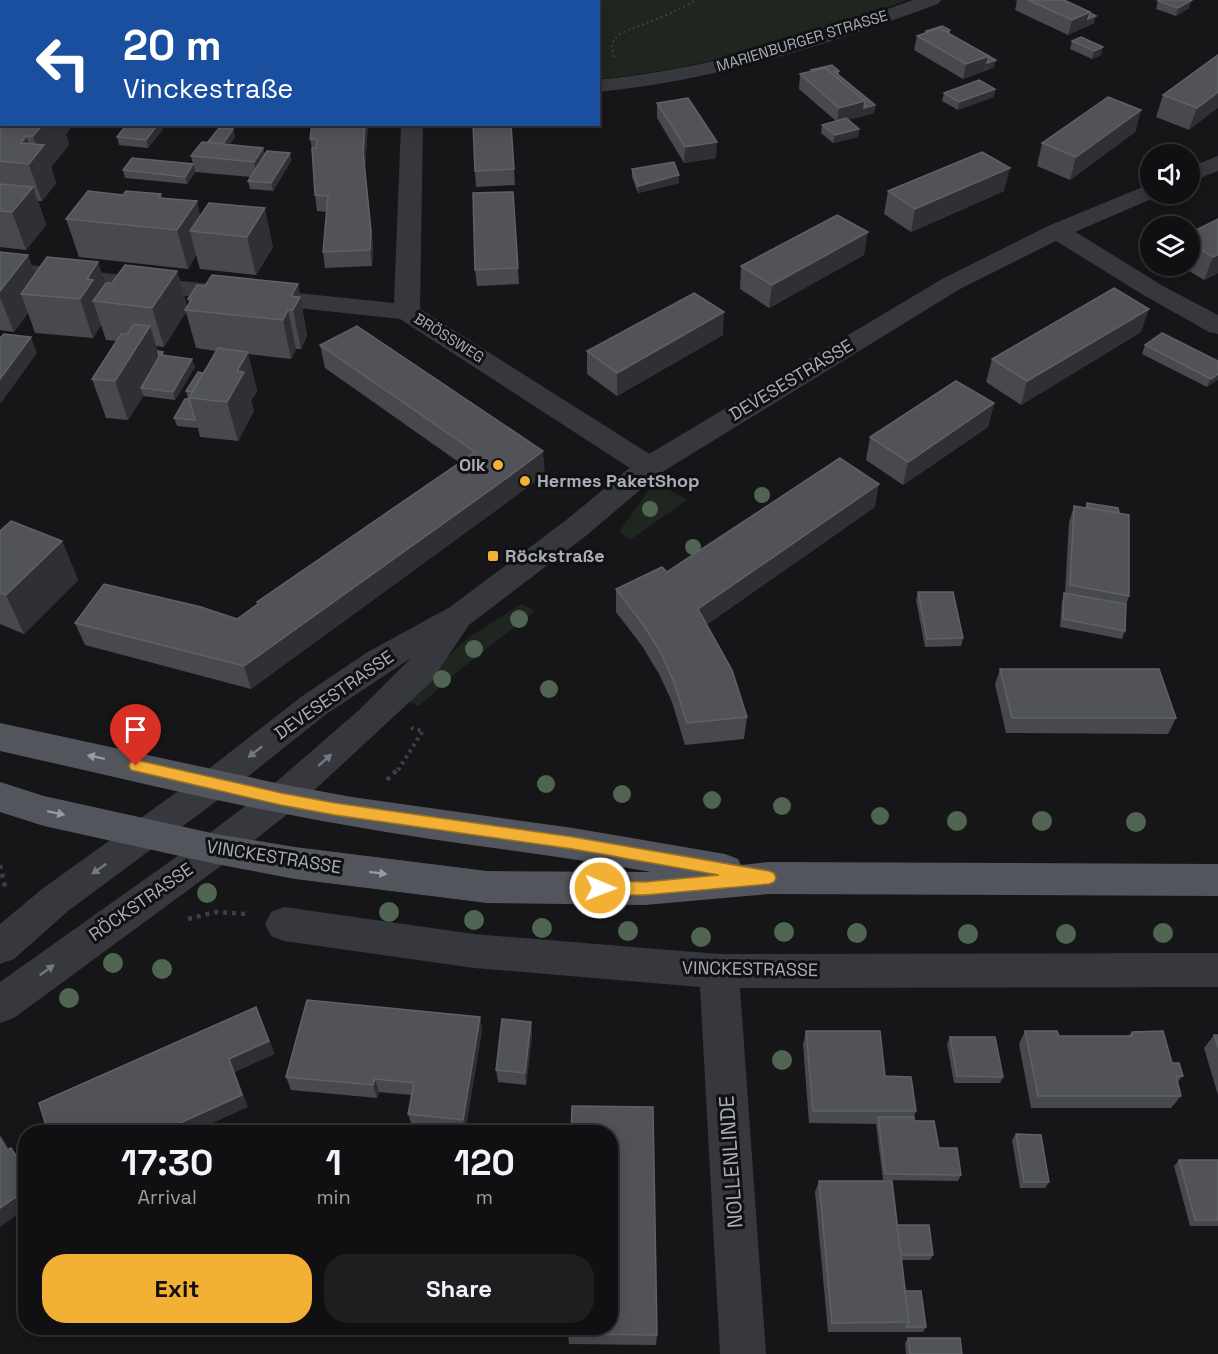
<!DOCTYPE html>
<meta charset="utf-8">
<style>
body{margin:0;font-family:"Space Grotesk",sans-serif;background:#1e1e20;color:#f1f3f6;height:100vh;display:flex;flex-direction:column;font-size:22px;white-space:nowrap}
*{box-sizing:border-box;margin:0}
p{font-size:20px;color:#9c9d9f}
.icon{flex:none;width:33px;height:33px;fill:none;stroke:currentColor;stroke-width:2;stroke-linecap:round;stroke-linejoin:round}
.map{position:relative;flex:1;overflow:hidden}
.drawer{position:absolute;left:18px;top:1125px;width:600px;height:210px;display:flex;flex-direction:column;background:#101012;border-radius:24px;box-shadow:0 3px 15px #0003,0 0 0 2px #303032}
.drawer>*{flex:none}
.hud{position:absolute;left:0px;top:0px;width:600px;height:126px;box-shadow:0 3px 15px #0003,0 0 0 2px #303032;background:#1a4fa0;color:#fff;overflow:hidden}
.fabs{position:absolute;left:1140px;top:144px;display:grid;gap:12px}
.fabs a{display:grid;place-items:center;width:60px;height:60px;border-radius:50%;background:#101012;box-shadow:0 3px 15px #0003,0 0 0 2px #303032;font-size:30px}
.pin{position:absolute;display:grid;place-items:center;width:51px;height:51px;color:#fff;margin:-62px -26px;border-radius:50% 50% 50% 0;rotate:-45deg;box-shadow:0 0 6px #0007}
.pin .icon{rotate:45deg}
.me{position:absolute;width:66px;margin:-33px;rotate:91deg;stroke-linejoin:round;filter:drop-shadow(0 0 4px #0008)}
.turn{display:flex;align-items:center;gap:21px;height:126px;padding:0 24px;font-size:27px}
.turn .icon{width:78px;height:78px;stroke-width:2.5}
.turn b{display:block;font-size:42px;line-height:51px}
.eta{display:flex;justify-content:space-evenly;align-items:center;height:102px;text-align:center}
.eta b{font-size:36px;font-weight:800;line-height:42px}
.action{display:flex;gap:12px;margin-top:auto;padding:12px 24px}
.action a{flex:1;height:69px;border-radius:24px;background:#f2b134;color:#111;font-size:24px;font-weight:800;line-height:69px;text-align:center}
.action a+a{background:#1e1e20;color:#f1f3f6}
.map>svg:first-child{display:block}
.green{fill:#1e261f}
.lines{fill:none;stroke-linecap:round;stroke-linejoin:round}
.path-far2{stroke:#3d3f44;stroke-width:2;stroke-dasharray:2 3;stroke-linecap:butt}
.path-far1{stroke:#3d3f44;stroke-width:4;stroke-dasharray:3 4;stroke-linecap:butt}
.path{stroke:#3d3f44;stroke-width:4.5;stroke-dasharray:4 5;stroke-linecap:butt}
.minor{fill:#37383d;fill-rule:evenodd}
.tertiary{fill:#37383d;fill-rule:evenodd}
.primary{fill:#53555c;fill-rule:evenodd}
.tree{fill:#506452}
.wall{fill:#47494d}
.shaded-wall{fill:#2f3033}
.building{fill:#525359;stroke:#5f6168;stroke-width:1.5}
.oneway{fill:#757881}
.oneway2{fill:#979ba6}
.route{fill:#f2b134;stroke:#9d7322;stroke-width:1.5}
.poi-dot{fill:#f2b134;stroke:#111113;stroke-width:2}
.labels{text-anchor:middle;stroke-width:6;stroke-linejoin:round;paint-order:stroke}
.far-street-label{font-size:15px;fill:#a8adb8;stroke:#111113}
.street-label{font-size:18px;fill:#a8adb8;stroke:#111113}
.poi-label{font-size:18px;font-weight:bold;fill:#a8adb8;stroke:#111113;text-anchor:start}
.near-street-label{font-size:21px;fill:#a8adb8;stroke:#111113}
</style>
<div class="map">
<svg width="1218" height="1354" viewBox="0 0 1218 1354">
<rect width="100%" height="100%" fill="#161618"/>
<g class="green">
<path d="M458,0h449c-100,38 -202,69 -308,79l-1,-77z"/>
<polygon points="655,481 687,500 630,540 619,532"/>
<polygon points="522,604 535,611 457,672 419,706 408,702 434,668 472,635"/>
</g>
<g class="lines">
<path class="path-far2" d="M614,57c-3,-10 -3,-15 5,-23l48,-19 30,-15"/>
<polyline class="path-far1" points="398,770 423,731 411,728"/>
<g class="path">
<polyline points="387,780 399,768"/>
<polyline points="0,865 5,887 8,888"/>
<polyline points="188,919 216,912 246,914"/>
</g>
<g class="minor">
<polygon points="107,0 127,0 106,2"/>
<rect x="417" y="0" width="20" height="2"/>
<path d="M913,0h28l-3,4c-111,41 -221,76 -340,88v-12c110,-11 212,-42 315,-80z"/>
<polygon points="401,124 423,124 420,309 659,460 663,467 659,474 649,477 639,474 400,319 0,276 0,262 394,303"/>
<polygon points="1057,224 1066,226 1163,286 1218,315 1218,334 1209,332 1145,296 1048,236 1045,231 1048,226"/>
<polygon points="214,770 226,774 232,784 226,794 68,911 14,959 0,964 0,924 42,889 202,774"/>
<polygon points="281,784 294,789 299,799 294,809 229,860 14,1018 0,1023 0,982 203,838 268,789"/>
<polygon points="284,907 474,934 719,954 1218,953 1218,987 740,988 766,1354 720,1354 700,987 474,968 284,941 271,936 265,924 271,912"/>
</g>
<g class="tertiary">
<polygon points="1218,156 1218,171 1190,182 1190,167"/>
<polygon points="1150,184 1150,194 1160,194 1158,196 1066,236 960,289 659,474 587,535 469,625 430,683 294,809 281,814 268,809 263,799 268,789 359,710 411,658 325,715 226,794 214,798 202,794 196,784 202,774 301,697 366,653 450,607 565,521 639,460 942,279 1048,226"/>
</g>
<path class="primary" d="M0,723l281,61 71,13 221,31 152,26 13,5 3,6 28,-3 449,2v32l-449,-2 -124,11 -158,-2 -192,-24 -79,-15 -172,-38 -44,-14v-30l44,14 172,38 79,13 192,24 164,1c-100,-18 -201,-28 -300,-46 -118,-20 -235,-49 -351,-75z"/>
</g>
<g class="tree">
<circle cx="762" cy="495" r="8"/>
<circle cx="650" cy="509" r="8"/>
<circle cx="693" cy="547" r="8"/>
<circle cx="519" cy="619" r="9"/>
<circle cx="474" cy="649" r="9"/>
<circle cx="442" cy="679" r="9"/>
<circle cx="549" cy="689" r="9"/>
<circle cx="546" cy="784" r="9"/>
<circle cx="622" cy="794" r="9"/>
<circle cx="712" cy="800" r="9"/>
<circle cx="782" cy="806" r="9"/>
<circle cx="880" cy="816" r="9"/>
<circle cx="957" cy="821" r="10"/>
<circle cx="1042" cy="821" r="10"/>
<circle cx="1136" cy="822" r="10"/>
<circle cx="207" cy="893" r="10"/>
<circle cx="389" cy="912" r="10"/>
<circle cx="474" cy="920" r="10"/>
<circle cx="542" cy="928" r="10"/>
<circle cx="628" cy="931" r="10"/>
<circle cx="784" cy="932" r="10"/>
<circle cx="857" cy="933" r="10"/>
<circle cx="1163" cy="933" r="10"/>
<circle cx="968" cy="934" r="10"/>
<circle cx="1066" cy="934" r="10"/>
<circle cx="701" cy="937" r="10"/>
<circle cx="113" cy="963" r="10"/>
<circle cx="162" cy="969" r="10"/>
<circle cx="69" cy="998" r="10"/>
<circle cx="782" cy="1060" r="10"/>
</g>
<g class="wall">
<polygon points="0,0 96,0 94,2 11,2"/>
<polygon points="236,0 260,0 258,2 243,2 237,1"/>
<polygon points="297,0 323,0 322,2 298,2"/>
<rect x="350" y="0" width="49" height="2"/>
<polygon points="1015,0 1064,0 1090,12 1094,23 1068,35 1015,10 1017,1"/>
<polygon points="1158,1 1189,8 1176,16 1156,9"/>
<polygon points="950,30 950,34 994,67 963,79 914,50 917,36 925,33 926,31"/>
<polygon points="1072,41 1101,55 1092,59 1070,49"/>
<polygon points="1218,55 1189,130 1156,117 1163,95"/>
<polygon points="811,70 839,71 839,75 875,105 874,113 848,120 859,129 858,137 833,143 821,133 822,125 836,121 799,89 800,74 811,71"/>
<polygon points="995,89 994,97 958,110 942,101 944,93"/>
<polygon points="657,103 716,158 684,163 657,118"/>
<polygon points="1141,110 1135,132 1070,180 1037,166 1042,143"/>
<polygon points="0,119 71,127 66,134 69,145 51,167 56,183 42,201 38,201 46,225 26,250 0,247"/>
<polygon points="312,124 368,124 365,168 373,247 372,266 325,268 323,252 327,212 317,211 315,195 312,148 310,139"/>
<polygon points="511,124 515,185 476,187 475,171"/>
<polygon points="163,129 148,148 119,145 117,137"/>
<polygon points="233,129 235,137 230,144 263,148 265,155 290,153 291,161 273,191 250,189 248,181 251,177 195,172 191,156 208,142"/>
<polygon points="632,169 679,175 679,183 638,193 632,177"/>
<polygon points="123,170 195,172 187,184 125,178"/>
<polygon points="888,191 1004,191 911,232 884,214"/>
<polygon points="513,192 519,284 477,286 475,270"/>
<polygon points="161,194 162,198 197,201 200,216 273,247 256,275 200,269 196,255 188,269 79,257 66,219 123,195"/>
<polygon points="1218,219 1218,273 1204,280 1181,266 1190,266 1190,233"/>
<polygon points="0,252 35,274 105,284 177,271 187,307 189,303 188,299 205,286 298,284 307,336 301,349 296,349 291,359 248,354 257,391 251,401 254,411 238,441 200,437 198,428 177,426 174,418 188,399 186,391 203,373 216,351 196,348 186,312 164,347 156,346 158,351 163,352 164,355 195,367 175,400 143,396 128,420 106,418 92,379 117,341 106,340 101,325 93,338 35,333 28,313 14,332 0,330"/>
<polygon points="864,255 769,308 740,289 741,266"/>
<polygon points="1141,332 1021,405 986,382 992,359"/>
<polygon points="723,335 617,396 587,374 587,351"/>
<polygon points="320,345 545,474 506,503 251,689 85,645 75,623 237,619 257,604 257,602 460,463 325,368"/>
<polygon points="1145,345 1218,361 1207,387 1142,354"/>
<polygon points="994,403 988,427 903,485 866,460 870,437"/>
<polygon points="1087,503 1129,596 1126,605 1125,631 1122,639 1060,627 1062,601 1065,593 1069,522 1074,506 1085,508"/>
<polygon points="875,507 706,625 747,717 744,739 685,745 672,702 659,674 642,646 616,612 616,589 667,572"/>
<polygon points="0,531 62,541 78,580 24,634 0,624"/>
<polygon points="918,592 963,638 961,646 925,647 916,600"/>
<polygon points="1000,669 1176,718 1168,734 1006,733 995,684"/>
<polygon points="480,1017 482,1030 465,1132 412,1126 408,1114 412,1095 379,1092 377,1098 291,1090 286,1077"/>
<polygon points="531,1022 532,1035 526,1085 498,1082 496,1070"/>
<polygon points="806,1031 885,1076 916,1111 914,1117 914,1121 961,1175 958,1181 883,1180 876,1124 809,1123 803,1044"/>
<polygon points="1025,1031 1059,1036 1128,1036 1132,1032 1172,1063 1183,1076 1177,1083 1181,1096 1171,1108 1031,1108 1019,1044"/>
<polygon points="1214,1035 1218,1035 1218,1095 1204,1048"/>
<polygon points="950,1037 1003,1077 1000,1083 954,1083 947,1044"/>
<polygon points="1016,1134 1049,1182 1045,1188 1020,1188 1012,1140"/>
<polygon points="1179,1160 1218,1160 1218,1226 1190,1226 1174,1166"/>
<polygon points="819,1181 897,1225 933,1255 930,1260 901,1260 905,1291 926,1327 923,1332 828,1332 815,1192"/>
<polygon points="568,1334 657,1335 656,1345 569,1344"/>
<polygon points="908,1338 962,1354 906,1354 905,1343"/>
</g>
<g class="shaded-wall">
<polygon points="166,0 205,0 204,2 165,2"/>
<polygon points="1192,0 1189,8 1176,16 1178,8"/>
<polygon points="1090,12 1086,27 1068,35 1072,20"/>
<polygon points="1096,16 1094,23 1086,26 1088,19"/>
<polygon points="1103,47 1101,55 1092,59 1094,51"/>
<polygon points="2,51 2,94 0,90 0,53"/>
<polygon points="989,56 985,71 963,79 966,64"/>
<polygon points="996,60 994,67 986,71 987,63"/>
<polygon points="995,89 994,97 958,110 959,102"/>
<polygon points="1218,92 1218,108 1189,130 1197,108"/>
<polygon points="865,101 875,105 874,113 837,123 839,108"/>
<polygon points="1141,110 1135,132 1070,180 1076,157"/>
<polygon points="43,124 70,124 71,127 66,134 69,145 51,167 56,183 42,201 21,143 26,136 34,157 38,152 33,136"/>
<polygon points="158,124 162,124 163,129 148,148 146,140"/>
<polygon points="365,124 368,124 365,168 373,247 372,266 370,250 363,152"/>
<polygon points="233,129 235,137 220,159 219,151"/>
<polygon points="859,129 858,137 833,143 835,135"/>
<polygon points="717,142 716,158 684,163 685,147"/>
<polygon points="263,148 267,163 257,178 254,162"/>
<polygon points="290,153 291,161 273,191 271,183"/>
<polygon points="193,164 195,172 187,184 185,177"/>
<polygon points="1010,168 1004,191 911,232 915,209"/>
<polygon points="679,175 679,183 638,193 638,186"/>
<polygon points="33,187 46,225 26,250 12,212"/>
<polygon points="197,201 204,232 190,231 196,255 188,269 177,230"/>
<polygon points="265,208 273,247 256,275 247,237"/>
<polygon points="868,232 864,255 769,308 772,285"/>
<polygon points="28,255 42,293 21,294 28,313 14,332 0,297 0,291"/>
<polygon points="1218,255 1218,273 1204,280 1213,257"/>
<polygon points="98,262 111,301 93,301 101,325 93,338 80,299 87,279"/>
<polygon points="177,271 188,309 185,310 186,312 164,347 152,308"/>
<polygon points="298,284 307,336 301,349 293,310 291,296"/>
<polygon points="1149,309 1141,332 1021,405 1027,381"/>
<polygon points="288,310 296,349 291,359 283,320"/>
<polygon points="724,312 723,335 617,396 617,373"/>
<polygon points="150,326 162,365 141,388 143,396 128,420 115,381"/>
<polygon points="31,337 37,353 1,403 0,401 0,379"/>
<polygon points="248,352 257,391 251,401 254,411 238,441 227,402 237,371"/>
<polygon points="192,359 195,367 175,400 173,392"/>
<polygon points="1218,374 1218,380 1207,387 1211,379"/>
<polygon points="994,403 988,427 903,485 908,462"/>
<polygon points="543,451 545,474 506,503 251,689 244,666"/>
<polygon points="879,484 875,507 696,632 698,609"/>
<polygon points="62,541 78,580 24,634 6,595"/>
<polygon points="256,1007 275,1054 235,1072 248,1107 193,1132 160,1132 229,1059"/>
<polygon points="480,1017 482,1030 465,1132 463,1120"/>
<polygon points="531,1022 532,1035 526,1085 525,1073"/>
<polygon points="375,1079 379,1092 377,1098 373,1085"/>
<polygon points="0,1135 4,1140 17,1162 7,1150 0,1138"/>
<polygon points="11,1148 26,1166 26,1179 18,1168"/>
<polygon points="26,1190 26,1208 0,1227 0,1208"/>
<polygon points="235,1328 250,1328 234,1334 230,1329"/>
</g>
<g class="building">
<polygon points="129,0 166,0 165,2 127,2"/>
<polygon points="1028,0 1064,0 1090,12 1072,20"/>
<polygon points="1161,0 1192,0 1178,8 1158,1"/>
<polygon points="1090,13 1096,16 1088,19"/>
<polygon points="942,26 950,30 947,32 939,28 927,32 926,31"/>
<polygon points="939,28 989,56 966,64 917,36"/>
<polygon points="1081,37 1103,47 1094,51 1072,41"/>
<polygon points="0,43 2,44 2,51 0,53"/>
<polygon points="983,53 996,60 987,63 989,56"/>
<polygon points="1218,55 1218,92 1197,108 1163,95"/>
<polygon points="832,65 839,71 835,72 875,105 864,108 865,101 825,68 812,71 811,70"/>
<polygon points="825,68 865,101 839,108 800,74"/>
<polygon points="979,80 995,89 959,102 944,93"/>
<polygon points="1108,97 1141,110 1076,157 1042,143"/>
<polygon points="688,98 717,142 685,147 657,103"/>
<polygon points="2,117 2,124 43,124 33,136 26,136 21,143 44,145 29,164 0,161 0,119"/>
<polygon points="846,118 859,129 835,135 822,125"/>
<polygon points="127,124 158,124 146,140 117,137"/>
<polygon points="312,124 365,124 363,152 371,231 370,250 323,252 328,196 315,195 312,148 316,148 317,139 310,139"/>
<polygon points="473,124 511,124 514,169 475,171"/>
<polygon points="219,128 233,129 223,144 208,142"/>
<polygon points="202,142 263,148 254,162 191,156"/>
<polygon points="267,151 290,153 271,183 248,181"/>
<polygon points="982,152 1010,168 915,209 888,191"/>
<polygon points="132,158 193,164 185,177 123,170"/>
<polygon points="674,162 679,175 638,186 632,169"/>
<polygon points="0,184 33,187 12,212 0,211"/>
<polygon points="88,191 123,195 126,191 161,194 159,198 197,201 177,230 66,219"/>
<polygon points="513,192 518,268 475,270 473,193"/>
<polygon points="209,203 265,208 247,237 190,231"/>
<polygon points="837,215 868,232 772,285 741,266"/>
<polygon points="1218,219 1218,255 1213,257 1190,243 1190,233"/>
<polygon points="0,252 28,255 0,291"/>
<polygon points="47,257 98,262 87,279 93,280 80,299 21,294"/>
<polygon points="125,265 177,271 152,308 93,301 106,283 112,283"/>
<polygon points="212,275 298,284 291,296 300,297 293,310 288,310 283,320 185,310 192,299 188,299 197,285 205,286"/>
<polygon points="1114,288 1149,309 1027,381 992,359"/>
<polygon points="694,293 724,312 617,373 587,351"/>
<polygon points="134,324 150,326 115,381 92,379 121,334 127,334"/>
<polygon points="357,326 543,451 504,480 244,666 75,623 104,584 201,607 237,619 258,604 257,602 475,452 320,345"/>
<polygon points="1162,333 1218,361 1218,374 1211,379 1145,345"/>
<polygon points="4,334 31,337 0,379 0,338"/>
<polygon points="218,348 248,352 237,371 244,372 227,402 189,398"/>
<polygon points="158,351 163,352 161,355 192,359 173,392 141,388 159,357"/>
<polygon points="198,372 203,373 192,392 186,391"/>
<polygon points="956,381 994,403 908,462 870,437"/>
<polygon points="185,399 189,399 195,420 174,418"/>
<polygon points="840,458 879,484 698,609 732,670 747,717 687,723 673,680 660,651 642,623 616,589 662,567 667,572"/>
<polygon points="1087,503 1118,508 1119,513 1087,508"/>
<polygon points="1074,506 1129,515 1129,596 1070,585"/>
<polygon points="11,521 62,541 6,595 0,593 0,531"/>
<polygon points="918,592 953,592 963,638 927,639"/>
<polygon points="1064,593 1126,604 1125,631 1063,619"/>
<polygon points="1000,669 1159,669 1176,718 1012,718"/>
<polygon points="307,1000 480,1017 463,1120 408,1114 414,1083 375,1079 373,1085 286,1077"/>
<polygon points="256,1007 269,1041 229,1059 242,1095 160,1132 75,1132 74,1129 67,1132 48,1132 39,1103"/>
<polygon points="502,1019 531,1022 525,1073 496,1070"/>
<polygon points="806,1031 880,1031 885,1076 911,1077 916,1111 813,1111"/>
<polygon points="1025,1031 1057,1031 1059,1036 1132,1036 1132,1032 1163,1031 1172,1063 1179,1063 1183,1076 1176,1076 1181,1096 1038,1096"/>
<polygon points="1214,1035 1218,1035 1218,1048"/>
<polygon points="950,1037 995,1037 1003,1077 957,1076"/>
<polygon points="572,1106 653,1107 657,1335 568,1334 568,1328 610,1328 610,1132 571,1132"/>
<polygon points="878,1117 914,1117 914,1121 934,1121 939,1148 957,1148 961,1175 885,1174"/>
<polygon points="1016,1134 1041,1135 1049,1182 1024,1182"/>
<polygon points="0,1138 7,1150 11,1148 22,1165 18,1168 26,1179 26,1190 0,1208"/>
<polygon points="1179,1160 1218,1160 1218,1220 1195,1220"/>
<polygon points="819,1181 892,1181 909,1322 832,1323"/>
<polygon points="897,1225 929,1225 933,1255 901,1255"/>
<polygon points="905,1291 921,1291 926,1327 906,1327 909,1322"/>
<polygon points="908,1338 960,1338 962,1354 910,1354"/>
</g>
<defs><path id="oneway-solid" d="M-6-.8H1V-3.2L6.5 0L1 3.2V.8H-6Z" transform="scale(1.5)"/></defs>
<g class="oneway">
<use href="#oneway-solid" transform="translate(255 752) rotate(142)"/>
<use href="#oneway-solid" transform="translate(325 760) rotate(-42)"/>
<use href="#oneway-solid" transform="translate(99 869) rotate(145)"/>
<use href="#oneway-solid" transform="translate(47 970) rotate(-36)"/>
</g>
<g class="oneway2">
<use href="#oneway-solid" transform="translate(96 757) rotate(-168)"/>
<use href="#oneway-solid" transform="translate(56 813) rotate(12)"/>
<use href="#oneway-solid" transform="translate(378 873) rotate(7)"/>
</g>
<polygon class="route" points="136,760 281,793 335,803 573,837 769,871 774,873 776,878 774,882 769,884 645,895 600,895 595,893 592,888 595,883 600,881 645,882 719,875 573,849 335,815 281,805 131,770 129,766 131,762"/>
<g class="poi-dot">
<circle cx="498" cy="465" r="6"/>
<circle cx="525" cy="481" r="6"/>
<rect x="487" y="550" width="12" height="12" rx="3"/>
</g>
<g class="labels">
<g class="far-street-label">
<text transform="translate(802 41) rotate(-17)" y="5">MARIENBURGER STRASSE</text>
<text transform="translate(449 338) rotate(32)" y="5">BRÖSSWEG</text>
</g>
<g class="street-label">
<text transform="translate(791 380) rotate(-31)" y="6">DEVESESTRASSE</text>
<text transform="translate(334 695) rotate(-35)" y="6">DEVESESTRASSE</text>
<text transform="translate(274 857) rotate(9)" y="6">VINCKESTRASSE</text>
<text transform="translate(141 902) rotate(-35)" y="6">RÖCKSTRASSE</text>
<text transform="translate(750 969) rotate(1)" y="6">VINCKESTRASSE</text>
</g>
<g class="poi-label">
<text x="486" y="471" text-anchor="end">Olk</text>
<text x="537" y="487">Hermes PaketShop</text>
<text x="505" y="562">Röckstraße</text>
</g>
<g class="near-street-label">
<text transform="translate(731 1162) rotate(-94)" y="7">NOLLENLINDE</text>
</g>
</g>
</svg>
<div class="fabs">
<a><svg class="icon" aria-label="sound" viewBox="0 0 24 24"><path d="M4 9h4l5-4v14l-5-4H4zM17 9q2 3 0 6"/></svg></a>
<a><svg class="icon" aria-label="layers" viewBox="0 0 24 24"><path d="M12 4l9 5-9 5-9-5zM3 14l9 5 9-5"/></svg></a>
</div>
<div class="pin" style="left:136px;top:766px;background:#d93025"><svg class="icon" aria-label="arrive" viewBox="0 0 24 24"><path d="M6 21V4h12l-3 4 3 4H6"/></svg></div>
<svg class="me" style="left:600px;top:888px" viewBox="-20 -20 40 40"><circle r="17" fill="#f2b134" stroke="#fff" stroke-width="3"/><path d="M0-11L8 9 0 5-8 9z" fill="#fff"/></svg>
<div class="hud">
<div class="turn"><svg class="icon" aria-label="left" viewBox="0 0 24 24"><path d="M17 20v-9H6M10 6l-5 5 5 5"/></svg><div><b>20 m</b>Vinckestraße</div></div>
</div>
<section class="drawer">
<div class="eta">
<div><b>17:30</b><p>Arrival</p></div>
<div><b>1</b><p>min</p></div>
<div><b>120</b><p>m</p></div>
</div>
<div class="action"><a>Exit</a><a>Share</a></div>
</section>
</div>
